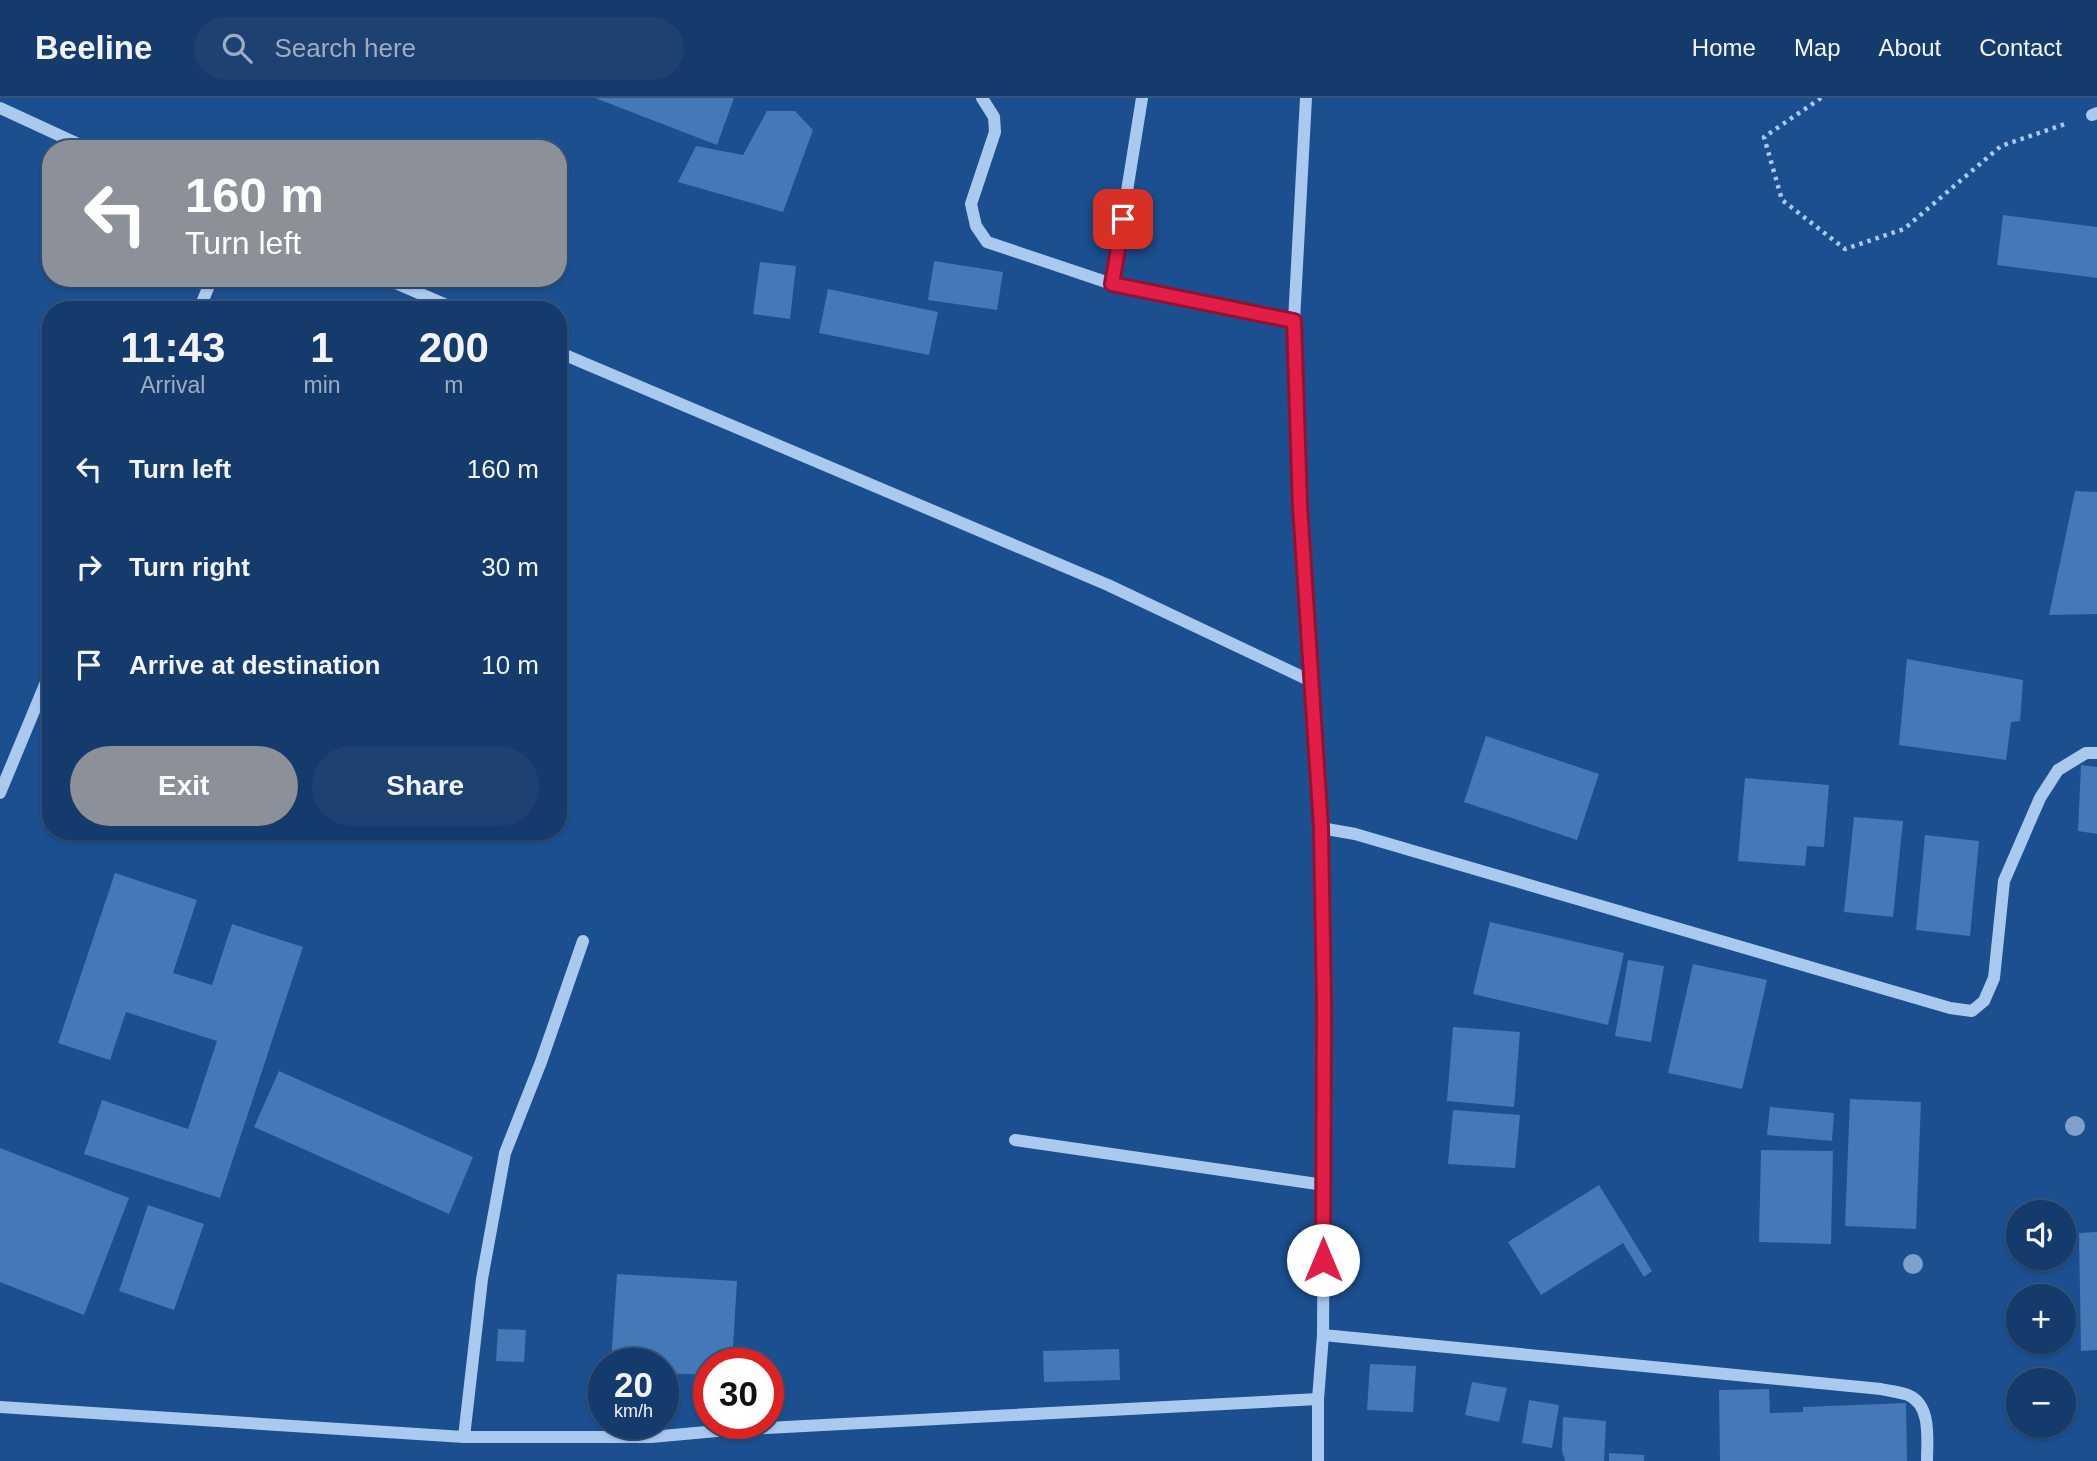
<!DOCTYPE html>
<meta charset="utf-8">
<style>
body{margin:0;font-family:Helvetica,sans-serif;background:#1d4271;color:#f1f3f6;height:100vh;display:flex;flex-direction:column;font-size:26px;white-space:nowrap}
*{box-sizing:border-box;margin:0}
p{font-size:23px;color:#9dadc1}
.icon{flex:none;width:38px;height:38px;fill:none;stroke:currentColor;stroke-width:2;stroke-linecap:round;stroke-linejoin:round}
.map{position:relative;flex:1;overflow:hidden}
.side{position:absolute;left:42px;top:203px;width:525px;height:539px;display:flex;flex-direction:column;background:#143b6b;border-radius:28px;box-shadow:0 2px 5px #0004,0 0 0 2px #33557e}
.side>*{flex:none}
.hud{position:absolute;left:42px;top:42px;width:525px;height:147px;border-radius:28px;box-shadow:0 2px 5px #0004,0 0 0 2px #33557e;background:#8c9099;color:#fff;overflow:hidden}
.buttons{position:absolute;left:2006px;top:1102px;display:grid;gap:14px}
.buttons a{display:grid;place-items:center;width:70px;height:70px;border-radius:50%;background:#143b6b;box-shadow:0 2px 5px #0004,0 0 0 2px #33557e;font-size:35px}
.speed{position:absolute;left:588px;top:1250px;display:flex;gap:14px;font-size:35px;font-weight:700;text-align:center}
.speed>*{display:grid;place-content:center;width:91px;height:91px;border-radius:50%;background:#143b6b;box-shadow:0 2px 5px #0004,0 0 0 2px #33557e;line-height:1}
.speed small{font-size:18px;font-weight:400}
.speed .limit{border:10px solid #d22;background:#fff;color:#111}
.pin{position:absolute;display:grid;place-items:center;width:60px;height:60px;color:#fff;margin:-30px;border-radius:14px;box-shadow:0 4px 10px #0006}
.me{position:absolute;width:77px;margin:-38px;rotate:0deg;stroke-linejoin:round;filter:drop-shadow(0 0 5px #0008)}
.turn{display:flex;align-items:center;gap:24px;height:147px;padding:0 28px;font-size:32px}
.turn .icon{width:91px;height:91px;stroke-width:2.5}
.turn b{display:block;font-size:49px;line-height:60px}
.eta{display:flex;justify-content:space-evenly;align-items:center;height:119px;text-align:center}
.eta b{font-size:42px;font-weight:600;line-height:49px}
.cta{display:flex;gap:14px;margin-top:auto;padding:14px 28px}
.cta a{flex:1;height:80px;border-radius:42px;background:#8c9099;color:#fff;font-size:28px;font-weight:600;line-height:80px;text-align:center}
.cta a+a{background:#1d4271;color:#f1f3f6}
ul{padding:0;list-style:none}
li{display:flex;align-items:center;gap:21px;height:98px;padding:0 28px}
li div{flex:1}
li b{display:block;font-size:26px}
li em{font-style:normal}
header{display:flex;align-items:center;gap:42px;box-sizing:border-box;height:98px;padding:0 35px;background:#143b6b;border-bottom:2px solid #33557e}
header strong{font-size:33px}
nav{display:flex;gap:38px;margin-inline-start:auto;font-size:24px}
.search{width:490px;height:63px;background:#1d4271;display:flex;align-items:center;gap:18px;box-sizing:border-box;padding:0 24px;border-radius:38px;color:#9dadc1;font-size:26px}
.map>svg:first-child{display:block}
.building{fill:#4478b7}
.lines{fill:none;stroke-linecap:round;stroke-linejoin:round}
.path{stroke:#a9c9ee;stroke-width:4.5;stroke-dasharray:3.5 5;stroke-linecap:butt}
.minor{stroke:#a9c9ee;stroke-width:12}
.tree{fill:#7ea0ca}
.route-casing{stroke:#92132f;stroke-width:18}
.route{stroke:#e11d48;stroke-width:12}
</style>
<header>
<strong>Beeline</strong>
<div class="search"><svg class="icon" aria-label="search" viewBox="0 0 24 24"><circle cx="10" cy="10" r="6"/><path d="M15 15l6 6"/></svg>Search here</div>
<nav><a>Home</a><a>Map</a><a>About</a><a>Contact</a></nav>
</header>
<div class="map">
<svg width="2097" height="1363" viewBox="0 0 2097 1363">
<rect width="100%" height="100%" fill="#1b4f8f"/>
<g class="building">
<polygon points="595,0 734,0 717,47"/>
<polygon points="767,13 795,13 813,32 783,114 678,84 696,48 743,57"/>
<polygon points="2003,117 2097,129 2097,180 1997,167"/>
<polygon points="934,163 1003,174 997,212 928,202"/>
<polygon points="760,164 796,168 790,221 753,216"/>
<polygon points="828,191 938,214 929,257 819,235"/>
<polygon points="2075,393 2097,394 2097,516 2049,517"/>
<polygon points="1907,561 2023,582 2020,623 2011,624 2006,662 1899,647"/>
<polygon points="1486,638 1599,676 1577,742 1464,704"/>
<polygon points="2081,667 2097,669 2097,736 2078,733"/>
<polygon points="1745,680 1829,687 1824,749 1807,748 1805,768 1738,763"/>
<polygon points="1854,719 1903,723 1893,819 1844,814"/>
<polygon points="1925,737 1979,743 1970,838 1916,832"/>
<polygon points="115,775 197,802 173,875 212,887 232,826 303,849 220,1100 84,1056 102,1002 188,1031 217,943 126,914 110,962 58,945"/>
<polygon points="1490,824 1624,855 1608,927 1473,896"/>
<polygon points="1628,862 1664,868 1651,944 1615,938"/>
<polygon points="1693,866 1767,882 1742,991 1668,975"/>
<polygon points="1453,929 1520,934 1514,1009 1447,1003"/>
<polygon points="279,973 473,1059 449,1116 254,1029"/>
<polygon points="1850,1001 1921,1004 1916,1131 1845,1128"/>
<polygon points="1770,1009 1834,1015 1832,1043 1767,1037"/>
<polygon points="1453,1012 1520,1017 1515,1070 1448,1066"/>
<polygon points="0,1050 129,1100 84,1217 0,1184"/>
<polygon points="1761,1052 1833,1053 1831,1146 1759,1144"/>
<polygon points="1599,1087 1652,1173 1644,1179 1623,1145 1541,1197 1508,1144"/>
<polygon points="148,1107 204,1126 174,1212 119,1193"/>
<polygon points="2097,1134 2097,1252 2081,1253 2079,1135"/>
<polygon points="617,1176 737,1183 732,1265 709,1265 709,1277 663,1275 663,1265 611,1265"/>
<polygon points="498,1231 526,1232 524,1264 496,1263"/>
<polygon points="1119,1251 1120,1282 1044,1284 1043,1253"/>
<polygon points="1370,1266 1416,1268 1413,1314 1367,1312"/>
<polygon points="1472,1284 1507,1290 1499,1324 1465,1317"/>
<polygon points="1769,1291 1770,1315 1803,1314 1803,1309 1906,1305 1907,1363 1720,1363 1719,1292"/>
<polygon points="1529,1302 1559,1307 1552,1350 1522,1345"/>
<polygon points="1563,1319 1606,1323 1604,1363 1565,1363 1562,1353"/>
<polygon points="1609,1355 1644,1357 1644,1363 1609,1363"/>
</g>
<g class="lines">
<polyline class="path" points="1821,0 1764,39 1782,102 1845,151 1904,131 2001,48 2068,25"/>
<g class="minor">
<polyline points="982,0 994,19 995,34 971,106 976,128 987,144 1112,186 1294,223"/>
<polyline points="1306,0 1294,223 1300,409 1321,730 1324,1087 1323,1237 1318,1301 1318,1363"/>
<polyline points="0,10 89,51"/>
<polyline points="2092,17 2097,15"/>
<polyline points="384,180 458,212"/>
<polyline points="1112,186 1142,0"/>
<polyline points="199,212 212,180"/>
<polyline points="558,254 1108,487 1313,584"/>
<polyline points="0,695 51,572"/>
<polyline points="1321,730 1355,736 1950,910 1972,913 1984,903 1994,880 2004,783 2040,700 2058,672 2086,655 2097,655"/>
<polyline points="1015,1042 1324,1087"/>
<path d="M1323,1237l558,54c8,2 19,3 27,6 24,10 19,45 19,66"/>
<polyline points="0,1309 464,1339 651,1339 728,1332 1318,1301"/>
<polyline points="464,1339 482,1181 505,1055 541,964 583,843"/>
</g>
</g>
<g class="tree">
<circle cx="2075" cy="1028" r="10"/>
<circle cx="1913" cy="1166" r="10"/>
</g>
<g class="lines">
<defs>
<polyline id="route" points="1123,121 1112,186 1294,223 1300,408 1321,730 1324,908 1323,1162"/>
</defs>
<use href="#route" class="route-casing"/>
<use href="#route" class="route"/>
</g>
</svg>
<div class="buttons">
<a><svg class="icon" aria-label="sound" viewBox="0 0 24 24"><path d="M4 9h4l5-4v14l-5-4H4zM17 9q2 3 0 6"/></svg></a>
<a>+</a>
<a>−</a>
</div>
<div class="speed"><div>20<small>km/h</small></div><div class="limit">30</div></div>
<div class="pin" style="left:1123px;top:121px;background:#d93025"><svg class="icon" aria-label="arrive" viewBox="0 0 24 24"><path d="M6 21V4h12l-3 4 3 4H6"/></svg></div>
<svg class="me" style="left:1323px;top:1162px" viewBox="-20 -20 40 40"><circle r="19" fill="#fff"/><path d="M0-13L10 11 0 6-10 11z" fill="#e11d48"/></svg>
<div class="hud">
<div class="turn"><svg class="icon" aria-label="left" viewBox="0 0 24 24"><path d="M17 20v-9H6M10 6l-5 5 5 5"/></svg><div><b>160 m</b>Turn left</div></div>
</div>
<section class="side">
<div class="eta">
<div><b>11:43</b><p>Arrival</p></div>
<div><b>1</b><p>min</p></div>
<div><b>200</b><p>m</p></div>
</div>
<ul>
<li><svg class="icon" aria-label="left" viewBox="0 0 24 24"><path d="M17 20v-9H6M10 6l-5 5 5 5"/></svg><div><b>Turn left</b></div><em>160 m</em></li>
<li><svg class="icon" aria-label="right" viewBox="0 0 24 24"><path d="M7 20v-9h11M14 6l5 5-5 5"/></svg><div><b>Turn right</b></div><em>30 m</em></li>
<li><svg class="icon" aria-label="arrive" viewBox="0 0 24 24"><path d="M6 21V4h12l-3 4 3 4H6"/></svg><div><b>Arrive at destination</b></div><em>10 m</em></li>
</ul>
<div class="cta"><a>Exit</a><a>Share</a></div>
</section>
</div>
